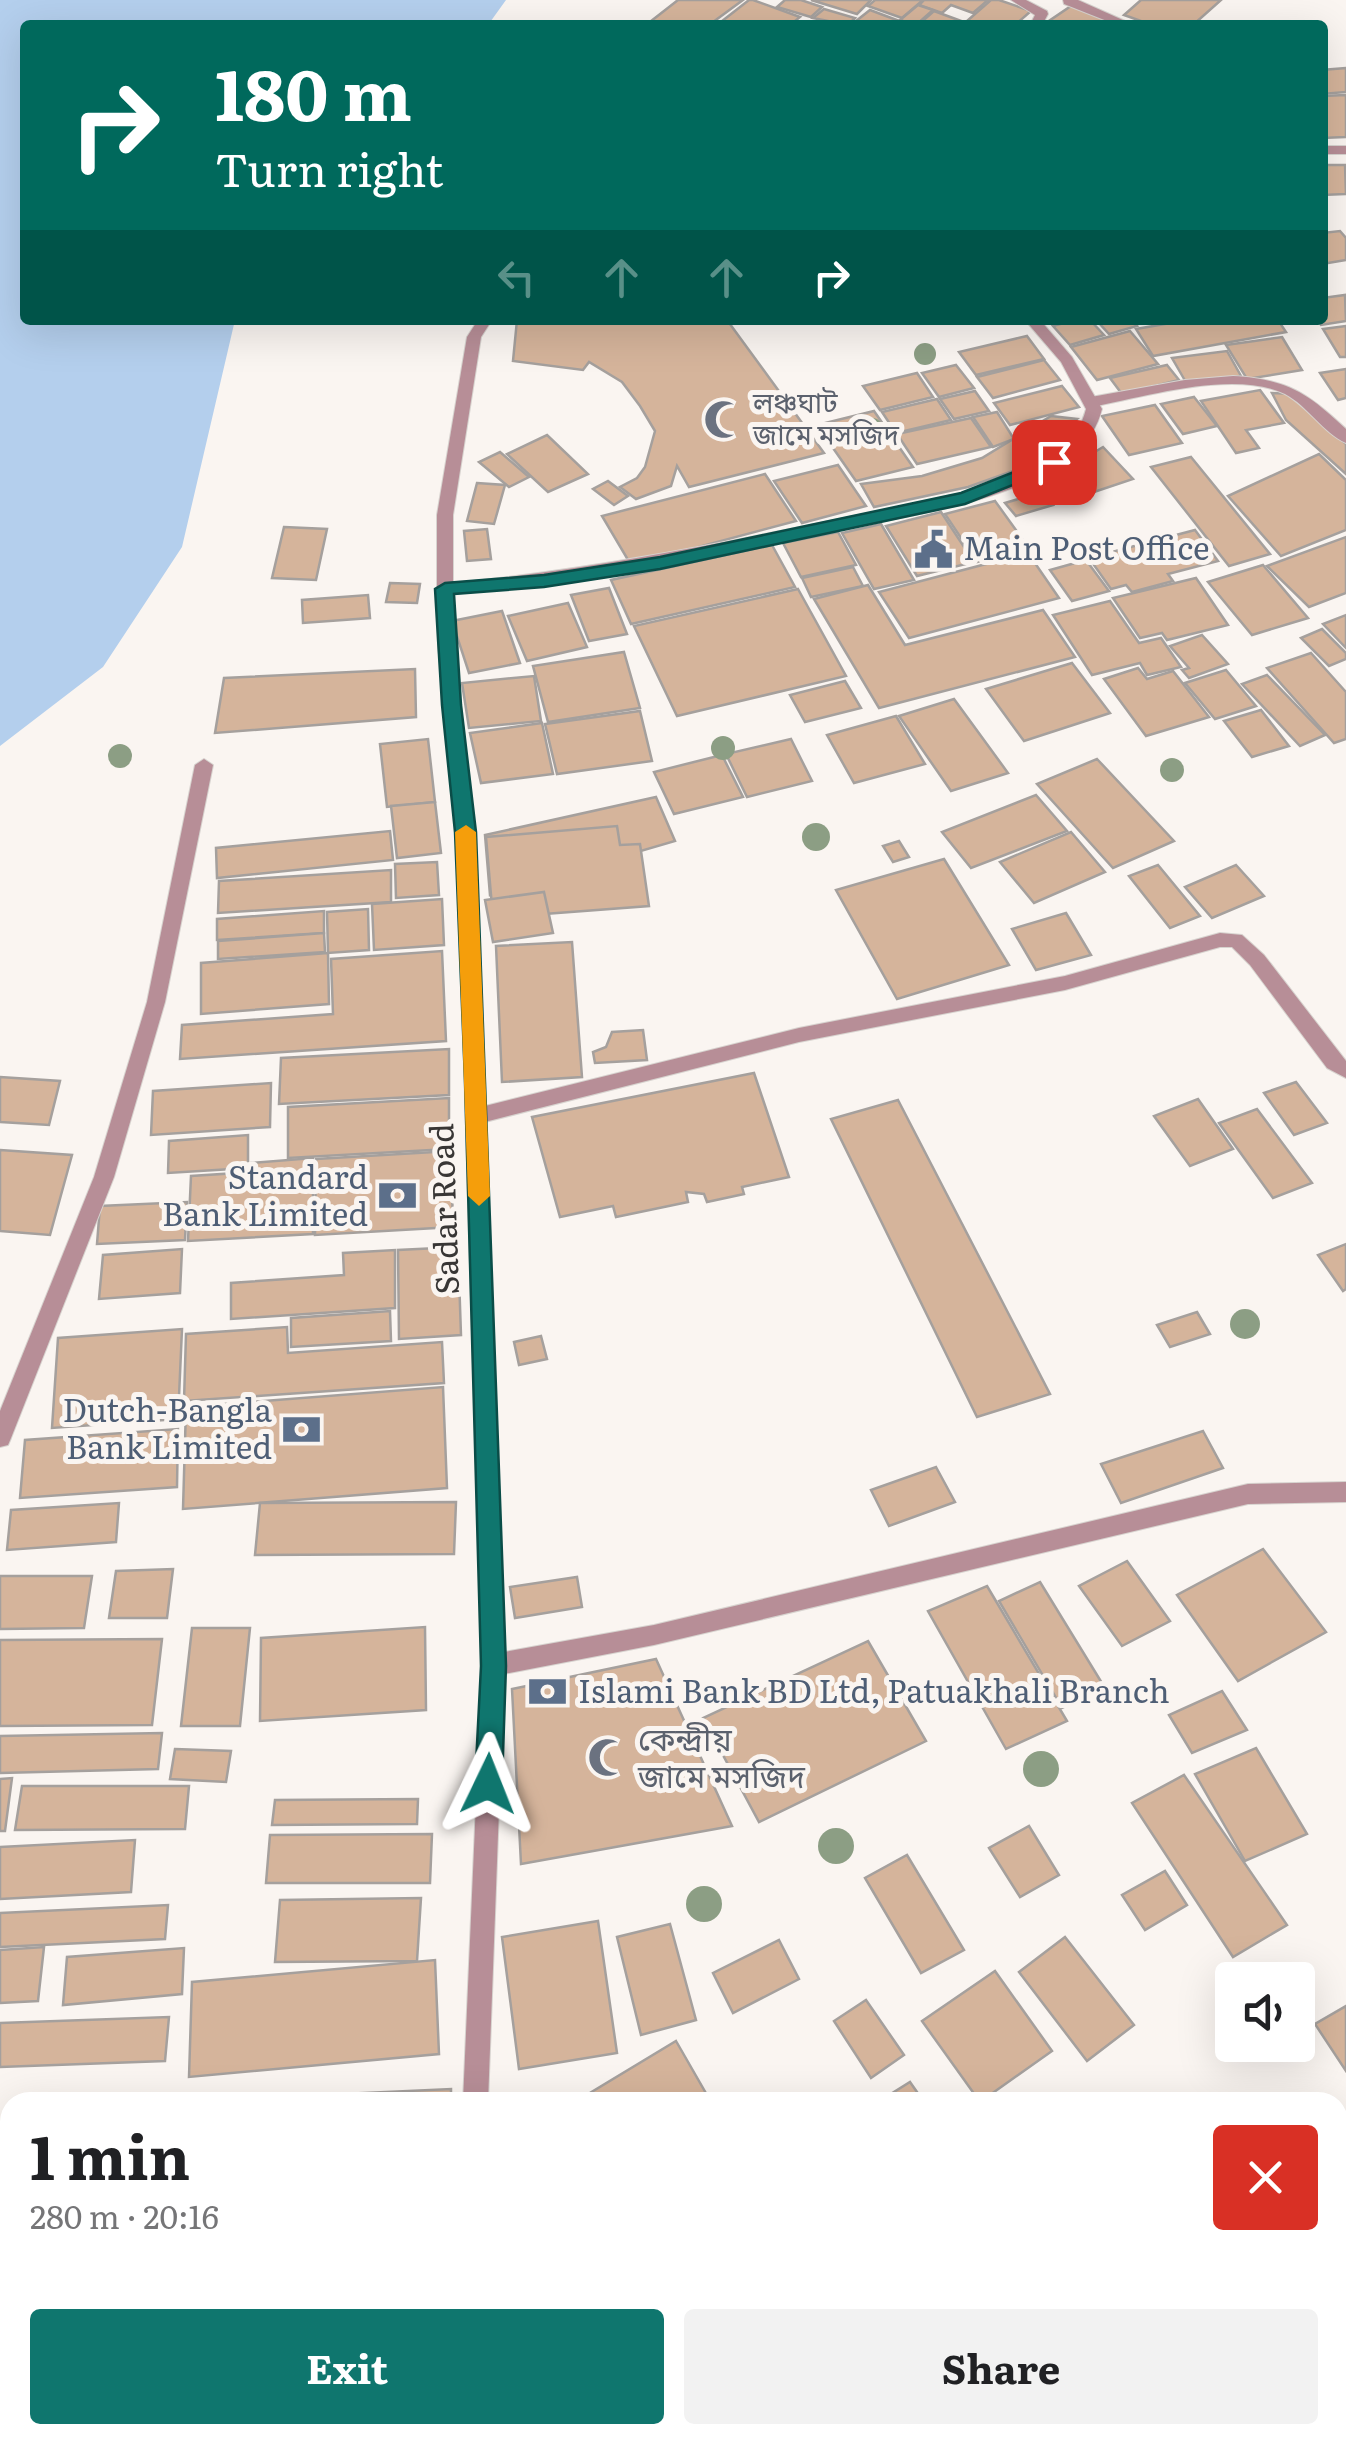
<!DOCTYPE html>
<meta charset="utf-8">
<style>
body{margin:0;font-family:Literata,"Noto Sans Bengali",serif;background:#f2f2f2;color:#202124;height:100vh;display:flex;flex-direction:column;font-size:38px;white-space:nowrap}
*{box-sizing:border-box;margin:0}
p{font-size:32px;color:#757577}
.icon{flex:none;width:55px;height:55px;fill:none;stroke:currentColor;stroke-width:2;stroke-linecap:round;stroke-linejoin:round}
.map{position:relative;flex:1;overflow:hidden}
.drawer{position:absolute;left:0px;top:2092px;width:1348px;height:352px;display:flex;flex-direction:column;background:#fff;border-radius:30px 30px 0 0;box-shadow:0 10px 40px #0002}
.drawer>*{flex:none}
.banner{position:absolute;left:20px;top:20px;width:1308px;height:305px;border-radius:10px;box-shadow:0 10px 40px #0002;background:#00695c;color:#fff;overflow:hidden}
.fabs{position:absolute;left:1215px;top:1962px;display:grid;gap:20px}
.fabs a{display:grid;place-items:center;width:100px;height:100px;border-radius:10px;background:#fff;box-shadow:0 10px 40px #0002;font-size:50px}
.pin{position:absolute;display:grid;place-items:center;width:85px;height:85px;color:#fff;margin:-42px;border-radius:20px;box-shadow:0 5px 15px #0006}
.me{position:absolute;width:110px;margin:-55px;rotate:2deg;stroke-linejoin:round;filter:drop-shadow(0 0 8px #0008)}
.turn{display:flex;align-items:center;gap:35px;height:210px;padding:0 30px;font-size:45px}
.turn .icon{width:130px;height:130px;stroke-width:2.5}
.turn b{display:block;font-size:70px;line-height:85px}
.lanes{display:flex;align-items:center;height:95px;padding:0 30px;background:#0003;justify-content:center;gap:50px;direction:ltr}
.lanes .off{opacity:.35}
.round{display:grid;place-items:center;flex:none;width:105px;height:105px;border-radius:10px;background:#f2f2f2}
.head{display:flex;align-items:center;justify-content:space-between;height:170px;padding:0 30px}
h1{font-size:60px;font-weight:700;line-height:75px}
.button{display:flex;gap:20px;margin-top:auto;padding:20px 30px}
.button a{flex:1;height:115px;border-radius:10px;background:#0f766e;color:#fff;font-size:40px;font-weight:700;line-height:115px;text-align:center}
.button a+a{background:#f2f2f2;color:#202124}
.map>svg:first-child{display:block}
.water{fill:#b4cfed}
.building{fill:#d5b49b;stroke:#a5a09d;stroke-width:2.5}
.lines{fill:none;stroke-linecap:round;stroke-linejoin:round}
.minor-casing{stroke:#d7d3cf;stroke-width:2}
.tertiary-casing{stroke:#d7d3cf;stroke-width:2}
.minor{fill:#b78e97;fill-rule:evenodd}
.tertiary{fill:#b78e97;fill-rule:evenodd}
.tree{fill:#8c9e84}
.route{fill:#0f766e;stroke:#0a4d48;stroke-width:2.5}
.slow{fill:#f59e0b}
.labels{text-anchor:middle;stroke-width:10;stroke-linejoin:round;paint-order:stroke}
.far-worship-label{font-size:28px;fill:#5b616d;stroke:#faf5f1;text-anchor:start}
.service-label{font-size:32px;fill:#4e5e75;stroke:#faf5f1;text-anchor:start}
.street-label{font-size:32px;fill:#383635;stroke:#faf5f1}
.worship-label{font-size:32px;fill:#5b616d;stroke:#faf5f1;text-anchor:start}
</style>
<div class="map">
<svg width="1346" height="2443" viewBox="0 0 1346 2443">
<rect width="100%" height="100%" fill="#faf5f1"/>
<polygon class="water" points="0,0 506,0 488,25 25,25 25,320 235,320 182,547 103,667 0,746"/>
<g class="building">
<polygon points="678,0 743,0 709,25 646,25"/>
<polygon points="749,0 753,0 800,17 790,25 717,25"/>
<polygon points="785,0 801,0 822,7 811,17 777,7"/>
<polygon points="811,0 871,0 857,14"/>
<polygon points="875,0 923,0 902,18 868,6"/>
<polygon points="924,0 988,0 973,13 951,5 942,13 919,5"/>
<polygon points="991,0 999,0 1031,11 1015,25 967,21"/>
<polygon points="1141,0 1221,0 1193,25 1152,25 1124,15"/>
<polygon points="1074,4 1110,19 1101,25 1046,23"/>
<polygon points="918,5 933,10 916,25 900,20"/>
<polygon points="824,9 855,18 848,25 813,18"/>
<polygon points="870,10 910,25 851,25"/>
<polygon points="934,11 972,25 918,25"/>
<polygon points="1346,68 1346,92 1322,94 1322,70"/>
<polygon points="1346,95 1346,137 1322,138 1322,96"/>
<polygon points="1322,165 1345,165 1346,194 1322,195"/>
<polygon points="1340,231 1346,238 1346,260 1322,264 1322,233"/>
<polygon points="1345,295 1346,321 1321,325 1318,320 1322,320 1322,298"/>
<polygon points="517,320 727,320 824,453 689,487 677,466 671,486 636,499 620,487 637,478 645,467 655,431 640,406 622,382 589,362 583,370 513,361"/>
<polygon points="1075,320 1090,320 1104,335 1070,345 1053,326"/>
<polygon points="1111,320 1131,320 1137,326 1109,334 1099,323"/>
<polygon points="1188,320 1278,320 1286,332 1153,356 1136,329"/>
<polygon points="1346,326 1346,357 1340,357 1323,329"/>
<polygon points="1130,331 1158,364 1097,380 1071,347"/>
<polygon points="1027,336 1044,359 976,375 959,352"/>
<polygon points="1282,337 1302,370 1247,379 1226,345"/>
<polygon points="1227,351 1241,376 1187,384 1172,358"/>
<polygon points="1044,360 1060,380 993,398 977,377"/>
<polygon points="956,365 974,388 939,397 922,373"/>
<polygon points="1167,365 1179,380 1122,394 1110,378"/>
<polygon points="1346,369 1346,398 1338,400 1320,373"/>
<polygon points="917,373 933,397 880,410 863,386"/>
<polygon points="1062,386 1079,407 1010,425 994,403"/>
<polygon points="1260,390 1284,423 1246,430 1259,448 1236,453 1201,401"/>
<polygon points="975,391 989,411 954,419 940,399"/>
<polygon points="1272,393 1295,394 1346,444 1346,474 1286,420"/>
<polygon points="1194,397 1217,426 1183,434 1161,404"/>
<polygon points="937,399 951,420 896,433 882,412"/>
<polygon points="1155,405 1182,443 1129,455 1102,416"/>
<polygon points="874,411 913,467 856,481 817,425"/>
<polygon points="997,412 1014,439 993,447 973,417"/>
<polygon points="1051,416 1077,419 1013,471 968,487 874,507 861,484 922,476 982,458"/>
<polygon points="971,418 991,447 917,464 897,434"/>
<polygon points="547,435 588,474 548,492 507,454"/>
<polygon points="1103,447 1133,479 1082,496 1060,473"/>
<polygon points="500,452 529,477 509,487 479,462"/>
<polygon points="1319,454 1346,480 1346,530 1281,556 1228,496"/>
<polygon points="1191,457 1270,554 1229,566 1151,467"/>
<polygon points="838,465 866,506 802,523 774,481"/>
<polygon points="765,474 796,521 631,565 602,516"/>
<polygon points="1058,479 1074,498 1058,503 1045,488"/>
<polygon points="608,481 628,496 614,505 593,489"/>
<polygon points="477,483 505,485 494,524 467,521"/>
<polygon points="1042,492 1053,505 1016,516 1005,503"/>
<polygon points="995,501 1029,548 977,562 945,514"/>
<polygon points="941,512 974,562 917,576 886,526"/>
<polygon points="881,524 914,580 874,589 842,533"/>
<polygon points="284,527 327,529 316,580 272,578"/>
<polygon points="487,529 491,559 467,561 464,531"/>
<polygon points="1195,530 1218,561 1168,574 1173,581 1132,592 1126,585 1111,589 1089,558"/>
<polygon points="838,532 856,565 801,577 783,543"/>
<polygon points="1346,537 1346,593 1309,607 1267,566"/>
<polygon points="772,545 795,587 631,624 611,580"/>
<polygon points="1028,553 1059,598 909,638 879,592"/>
<polygon points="1086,560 1109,591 1072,601 1050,570"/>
<polygon points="1263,565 1308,618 1252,635 1208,582"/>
<polygon points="853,567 863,586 811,597 802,578"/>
<polygon points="1196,578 1228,625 1167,640 1162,633 1140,638 1113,598"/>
<polygon points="390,583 420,584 417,603 386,602"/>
<polygon points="868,585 905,645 1043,610 1075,657 879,708 814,599"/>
<polygon points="609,588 627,634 589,641 571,595"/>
<polygon points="798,589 846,676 677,716 634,626"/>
<polygon points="368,595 370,618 303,623 302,600"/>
<polygon points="1110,601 1139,643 1161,638 1181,667 1147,675 1140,663 1092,675 1053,615"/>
<polygon points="568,603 587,647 527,661 508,616"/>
<polygon points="502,611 520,663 469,673 452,621"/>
<polygon points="1346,615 1346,648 1323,624"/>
<polygon points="1322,629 1346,653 1346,659 1329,666 1301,638"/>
<polygon points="1202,635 1228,664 1189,678 1182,670 1189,668 1170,646"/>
<polygon points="624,652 640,708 548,722 533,666"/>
<polygon points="1311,653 1346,692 1346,739 1334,743 1267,668"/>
<polygon points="1072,663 1110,713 1024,741 986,689"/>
<polygon points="1138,668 1147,679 1173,671 1209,717 1146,736 1104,679"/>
<polygon points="415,669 416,717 215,733 224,678"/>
<polygon points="1226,670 1256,706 1215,719 1185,683"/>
<polygon points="1267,675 1325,735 1300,746 1242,684"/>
<polygon points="534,676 541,721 469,728 462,683"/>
<polygon points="845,681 861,708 805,722 790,695"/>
<polygon points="954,699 1008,773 951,791 899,716"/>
<polygon points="1261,710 1289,746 1252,757 1224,721"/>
<polygon points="640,711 652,761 557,774 545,724"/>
<polygon points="896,716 925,764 854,783 827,735"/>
<polygon points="542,723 553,774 481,783 470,733"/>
<polygon points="428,739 435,802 387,807 380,744"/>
<polygon points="791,739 812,781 747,797 726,754"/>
<polygon points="722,755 743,797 674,814 654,772"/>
<polygon points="1097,759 1174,841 1113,868 1037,784"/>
<polygon points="1036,795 1067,831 971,868 942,832"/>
<polygon points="656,797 675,841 490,895 485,835"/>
<polygon points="435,802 441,853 397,858 391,806"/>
<polygon points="617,826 620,845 640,844 649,906 493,918 486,837"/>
<polygon points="390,831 393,860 217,878 216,848"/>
<polygon points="1071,832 1105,872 1034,903 1000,862"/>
<polygon points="899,841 909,857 893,862 883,846"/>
<polygon points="944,859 1009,965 897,999 836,890"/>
<polygon points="437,862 439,895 396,898 395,864"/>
<polygon points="1158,865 1200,916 1170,928 1129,876"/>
<polygon points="1236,865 1264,896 1212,918 1185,887"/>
<polygon points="391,870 391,902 218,913 219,881"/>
<polygon points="544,892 553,933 493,942 485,900"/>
<polygon points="442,899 444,945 374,950 372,904"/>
<polygon points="368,909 369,950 328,953 327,912"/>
<polygon points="324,911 324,933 217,940 217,919"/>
<polygon points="1066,913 1091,955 1036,970 1012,929"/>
<polygon points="324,933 325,952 218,959 218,941"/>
<polygon points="572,942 582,1077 502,1082 496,946"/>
<polygon points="442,951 446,1041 180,1059 182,1025 333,1014 331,959"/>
<polygon points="328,953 329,1004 201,1014 201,963"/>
<polygon points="643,1030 647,1060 595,1063 593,1052 606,1047 612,1032"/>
<polygon points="449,1049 449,1095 279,1104 281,1058"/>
<polygon points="754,1073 789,1177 742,1187 744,1194 707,1202 704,1194 686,1192 688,1202 616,1217 613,1206 560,1217 532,1117"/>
<polygon points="0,1077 60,1081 49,1125 0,1122"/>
<polygon points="1296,1082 1327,1123 1294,1135 1264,1093"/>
<polygon points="271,1083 270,1127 151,1135 153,1091"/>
<polygon points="449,1098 449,1149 288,1158 288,1107"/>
<polygon points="1198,1099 1233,1149 1190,1166 1154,1116"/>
<polygon points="898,1100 1050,1394 977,1417 831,1119"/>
<polygon points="1257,1109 1312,1183 1273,1198 1219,1123"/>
<polygon points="248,1135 248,1168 168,1173 169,1141"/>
<polygon points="0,1150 72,1155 50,1235 0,1231"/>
<polygon points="451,1151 453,1227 315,1235 316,1159"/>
<polygon points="313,1158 313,1234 188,1241 191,1176 252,1172 251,1163"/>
<polygon points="187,1202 185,1240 97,1244 100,1206"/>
<polygon points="1346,1244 1346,1289 1343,1291 1318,1255"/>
<polygon points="458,1247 461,1335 399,1339 398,1250"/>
<polygon points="182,1249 180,1293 99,1299 103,1255"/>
<polygon points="395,1250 395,1308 231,1319 231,1283 344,1275 343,1253"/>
<polygon points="390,1311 391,1341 291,1347 291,1318"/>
<polygon points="1197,1312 1210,1334 1170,1347 1157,1325"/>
<polygon points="287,1327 288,1353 442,1342 444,1383 184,1401 186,1334"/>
<polygon points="182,1329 178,1419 52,1428 58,1338"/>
<polygon points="541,1336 547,1359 519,1365 514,1342"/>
<polygon points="443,1387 447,1488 183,1509 186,1407"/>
<polygon points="178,1429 177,1487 20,1498 25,1440"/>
<polygon points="1203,1431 1223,1468 1121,1503 1101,1464"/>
<polygon points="936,1467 955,1502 889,1526 871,1490"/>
<polygon points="456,1502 454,1554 255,1555 260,1503"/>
<polygon points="119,1503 116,1542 7,1550 11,1510"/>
<polygon points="1263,1549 1326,1632 1238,1681 1177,1595"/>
<polygon points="1127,1561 1170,1621 1122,1646 1079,1586"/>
<polygon points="173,1569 167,1618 109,1618 116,1571"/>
<polygon points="0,1576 92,1576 84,1628 0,1629"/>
<polygon points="577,1577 582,1607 515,1618 510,1587"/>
<polygon points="1040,1582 1105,1688 1062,1708 999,1601"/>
<polygon points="987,1586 1067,1721 1006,1749 928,1611"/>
<polygon points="425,1627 426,1710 260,1721 261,1638"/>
<polygon points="192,1628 250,1628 240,1726 181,1726"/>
<polygon points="162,1639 152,1725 0,1726 0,1640"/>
<polygon points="868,1641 926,1741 759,1822 703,1718"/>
<polygon points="656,1659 732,1826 521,1864 512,1689"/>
<polygon points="1222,1691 1247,1730 1192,1753 1169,1715"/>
<polygon points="162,1733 158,1769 0,1773 0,1736"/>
<polygon points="1256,1748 1307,1834 1245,1861 1195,1774"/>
<polygon points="175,1749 231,1751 226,1782 170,1779"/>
<polygon points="1184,1775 1287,1925 1233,1957 1132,1803"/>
<polygon points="12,1778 5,1831 0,1831 0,1779"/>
<polygon points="22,1786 189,1786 185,1829 15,1830"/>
<polygon points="418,1799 417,1824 272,1825 275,1800"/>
<polygon points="1029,1826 1059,1875 1020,1897 989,1848"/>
<polygon points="432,1834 430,1883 266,1883 270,1835"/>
<polygon points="135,1840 131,1892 0,1899 0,1847"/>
<polygon points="907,1855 964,1950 921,1973 865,1878"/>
<polygon points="1165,1871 1187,1905 1145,1930 1122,1895"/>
<polygon points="421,1898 417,1961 275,1962 280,1900"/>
<polygon points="168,1905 165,1939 0,1947 0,1913"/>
<polygon points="598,1921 617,2053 519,2069 502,1937"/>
<polygon points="670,1924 696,2020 641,2035 617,1937"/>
<polygon points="1065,1937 1134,2025 1087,2061 1019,1972"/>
<polygon points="779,1940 799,1979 733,2013 713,1973"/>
<polygon points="44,1947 38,2001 0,2003 0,1950"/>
<polygon points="184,1948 182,1994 63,2005 67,1957"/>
<polygon points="435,1960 439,2054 189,2077 192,1982"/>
<polygon points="1279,1966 1287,1980 1252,1980"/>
<polygon points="995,1971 1052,2051 980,2102 922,2021"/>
<polygon points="866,2000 904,2055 871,2078 834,2021"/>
<polygon points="1346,2006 1346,2071 1315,2024"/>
<polygon points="169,2017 165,2061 0,2067 0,2023"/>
<polygon points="676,2041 711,2102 575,2102"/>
<polygon points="910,2082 924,2102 878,2102"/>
<polygon points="451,2089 451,2102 169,2102"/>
<rect x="0" y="2136" width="10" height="62"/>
<polygon points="1346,2183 1346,2337 1338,2323 1338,2188"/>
<polygon points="0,2232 7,2232 0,2319"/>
<polygon points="10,2350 10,2431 0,2432 0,2351"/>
<rect x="0" y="2351" width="10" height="81"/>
<rect x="124" y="2435" width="95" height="8"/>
<polygon points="532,2435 604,2435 606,2443 534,2443"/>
</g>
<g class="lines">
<defs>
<g id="minor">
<polygon points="1063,0 1078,0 1134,25 1117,25 1064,4"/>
<path d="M1233,376c54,3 75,17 113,53v14c-23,-10 -38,-37 -61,-49 -51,-25 -140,3 -194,13l-8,-5 8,-5 94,-17z"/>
<polygon points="204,759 213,765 165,1002 114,1177 11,1438 8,1445 0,1447 0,1411 94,1177 147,1002 195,765"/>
<polygon points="1220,933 1242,935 1264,955 1346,1061 1346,1078 1327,1068 1250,965 1232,947 1220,947 1065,990 799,1042 477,1124 470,1122 467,1116 470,1110 477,1108 799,1028 1065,976"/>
</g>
<g id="tertiary">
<polygon points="1011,0 1026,0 1047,11 1048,14 1042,25 1030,25 1035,15"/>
<rect x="1322" y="146" width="24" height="8"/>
<path d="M478,320h14l-11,17 -28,178v68c134,-13 265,-39 396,-66 60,-12 121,-20 176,-46 29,-14 53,-30 61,-62l-25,-47 -36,-42h15l32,37 30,52c-9,35 -35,54 -66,69 -60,29 -127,37 -191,51 -130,27 -260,52 -392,65l1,51 21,187 29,820 150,-27 594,-141 98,-2v20l-98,2 -594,141 -150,29 -16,428h-25l19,-437 -25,-833 -19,-187 -1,-56v-74l30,-178z"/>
<polygon points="493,2435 521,2435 522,2443 494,2443"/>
</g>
</defs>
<use href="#minor" class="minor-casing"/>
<use href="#tertiary" class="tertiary-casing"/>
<use href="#minor" class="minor"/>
<use href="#tertiary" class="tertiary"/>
</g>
<g class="tree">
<circle cx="925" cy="354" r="11"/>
<circle cx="872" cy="429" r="11"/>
<circle cx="723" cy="748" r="12"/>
<circle cx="120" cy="756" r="12"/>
<circle cx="1172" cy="770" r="12"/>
<circle cx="816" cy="837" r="14"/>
<circle cx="1245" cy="1324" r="15"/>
<circle cx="1041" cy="1769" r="18"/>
<circle cx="836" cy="1846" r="18"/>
<circle cx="704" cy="1904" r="18"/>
</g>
<polygon class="route" points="1054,456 1060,457 1060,466 965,504 660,569 544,587 454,594 461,705 476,832 506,1666 502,1784 498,1794 488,1797 479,1794 475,1784 481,1666 465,1080 455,832 442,705 435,589 445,583 544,575 660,557 961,493"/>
<polygon class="slow" points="466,825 476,832 490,1196 479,1206 468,1196 455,832"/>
<defs>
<symbol id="mosque-bare" viewBox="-9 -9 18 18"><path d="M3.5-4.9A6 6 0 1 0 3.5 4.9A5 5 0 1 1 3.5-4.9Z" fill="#6b7280" stroke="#faf5f1" stroke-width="2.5" paint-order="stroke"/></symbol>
<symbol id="civic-bare" viewBox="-9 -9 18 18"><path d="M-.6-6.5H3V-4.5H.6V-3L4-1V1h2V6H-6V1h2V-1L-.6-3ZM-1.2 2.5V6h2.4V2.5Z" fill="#5c6f8a" stroke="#faf5f1" stroke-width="2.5" paint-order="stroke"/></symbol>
<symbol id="bank-bare" viewBox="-9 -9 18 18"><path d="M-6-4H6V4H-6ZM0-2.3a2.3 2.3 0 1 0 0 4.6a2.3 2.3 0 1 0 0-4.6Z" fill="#5c6f8a" stroke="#faf5f1" stroke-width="2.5" paint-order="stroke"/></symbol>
</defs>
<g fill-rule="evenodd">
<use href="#mosque-bare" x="696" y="392" width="55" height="55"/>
<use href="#civic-bare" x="906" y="522" width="55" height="55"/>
<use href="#bank-bare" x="370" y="1168" width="55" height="55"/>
<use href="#bank-bare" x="274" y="1402" width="55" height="55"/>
<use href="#bank-bare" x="520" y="1664" width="55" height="55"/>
<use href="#mosque-bare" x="580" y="1730" width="55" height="55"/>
</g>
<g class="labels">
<g class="far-worship-label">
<text x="753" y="413">লঞ্চঘাট<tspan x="753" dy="32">জামে মসজিদ</tspan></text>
</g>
<g class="service-label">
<text x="963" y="560">Main Post Office</text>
<text x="368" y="1189" text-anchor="end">Standard<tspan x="368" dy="37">Bank Limited</tspan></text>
<text x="272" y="1422" text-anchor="end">Dutch-Bangla<tspan x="272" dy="37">Bank Limited</tspan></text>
<text x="578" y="1703">Islami Bank BD Ltd, Patuakhali Branch</text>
</g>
<g class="street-label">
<text transform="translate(445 1209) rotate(-92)" y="11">Sadar Road</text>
</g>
<g class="worship-label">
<text x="638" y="1751">কেন্দ্রীয়<tspan x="638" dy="37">জামে মসজিদ</tspan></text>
</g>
</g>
</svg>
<div class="fabs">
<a><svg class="icon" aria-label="sound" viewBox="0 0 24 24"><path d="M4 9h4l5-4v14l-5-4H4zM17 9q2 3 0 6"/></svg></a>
</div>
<div class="pin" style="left:1054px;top:462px;background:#d93025"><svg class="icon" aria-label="arrive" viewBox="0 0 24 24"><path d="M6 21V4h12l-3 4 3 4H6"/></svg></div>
<svg class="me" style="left:488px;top:1784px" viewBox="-20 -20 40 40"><path d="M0-17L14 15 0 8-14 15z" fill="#0f766e" stroke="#fff" stroke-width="4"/></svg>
<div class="banner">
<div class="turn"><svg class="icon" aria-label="right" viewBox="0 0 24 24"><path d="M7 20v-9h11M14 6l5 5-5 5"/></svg><div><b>180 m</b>Turn right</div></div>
<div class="lanes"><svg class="icon off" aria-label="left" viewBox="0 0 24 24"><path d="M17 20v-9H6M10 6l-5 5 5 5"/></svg><svg class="icon off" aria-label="ahead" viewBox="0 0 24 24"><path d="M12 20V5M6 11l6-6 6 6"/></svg><svg class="icon off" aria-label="ahead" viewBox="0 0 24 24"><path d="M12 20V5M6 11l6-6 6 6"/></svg><svg class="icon" aria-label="right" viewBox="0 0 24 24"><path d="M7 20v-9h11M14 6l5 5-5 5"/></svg></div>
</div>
<section class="drawer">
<div class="head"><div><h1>1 min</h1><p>280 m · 20:16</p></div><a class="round" style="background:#d93025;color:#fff"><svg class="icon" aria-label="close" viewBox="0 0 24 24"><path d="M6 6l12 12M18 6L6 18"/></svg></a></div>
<div class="button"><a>Exit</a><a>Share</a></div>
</section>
</div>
